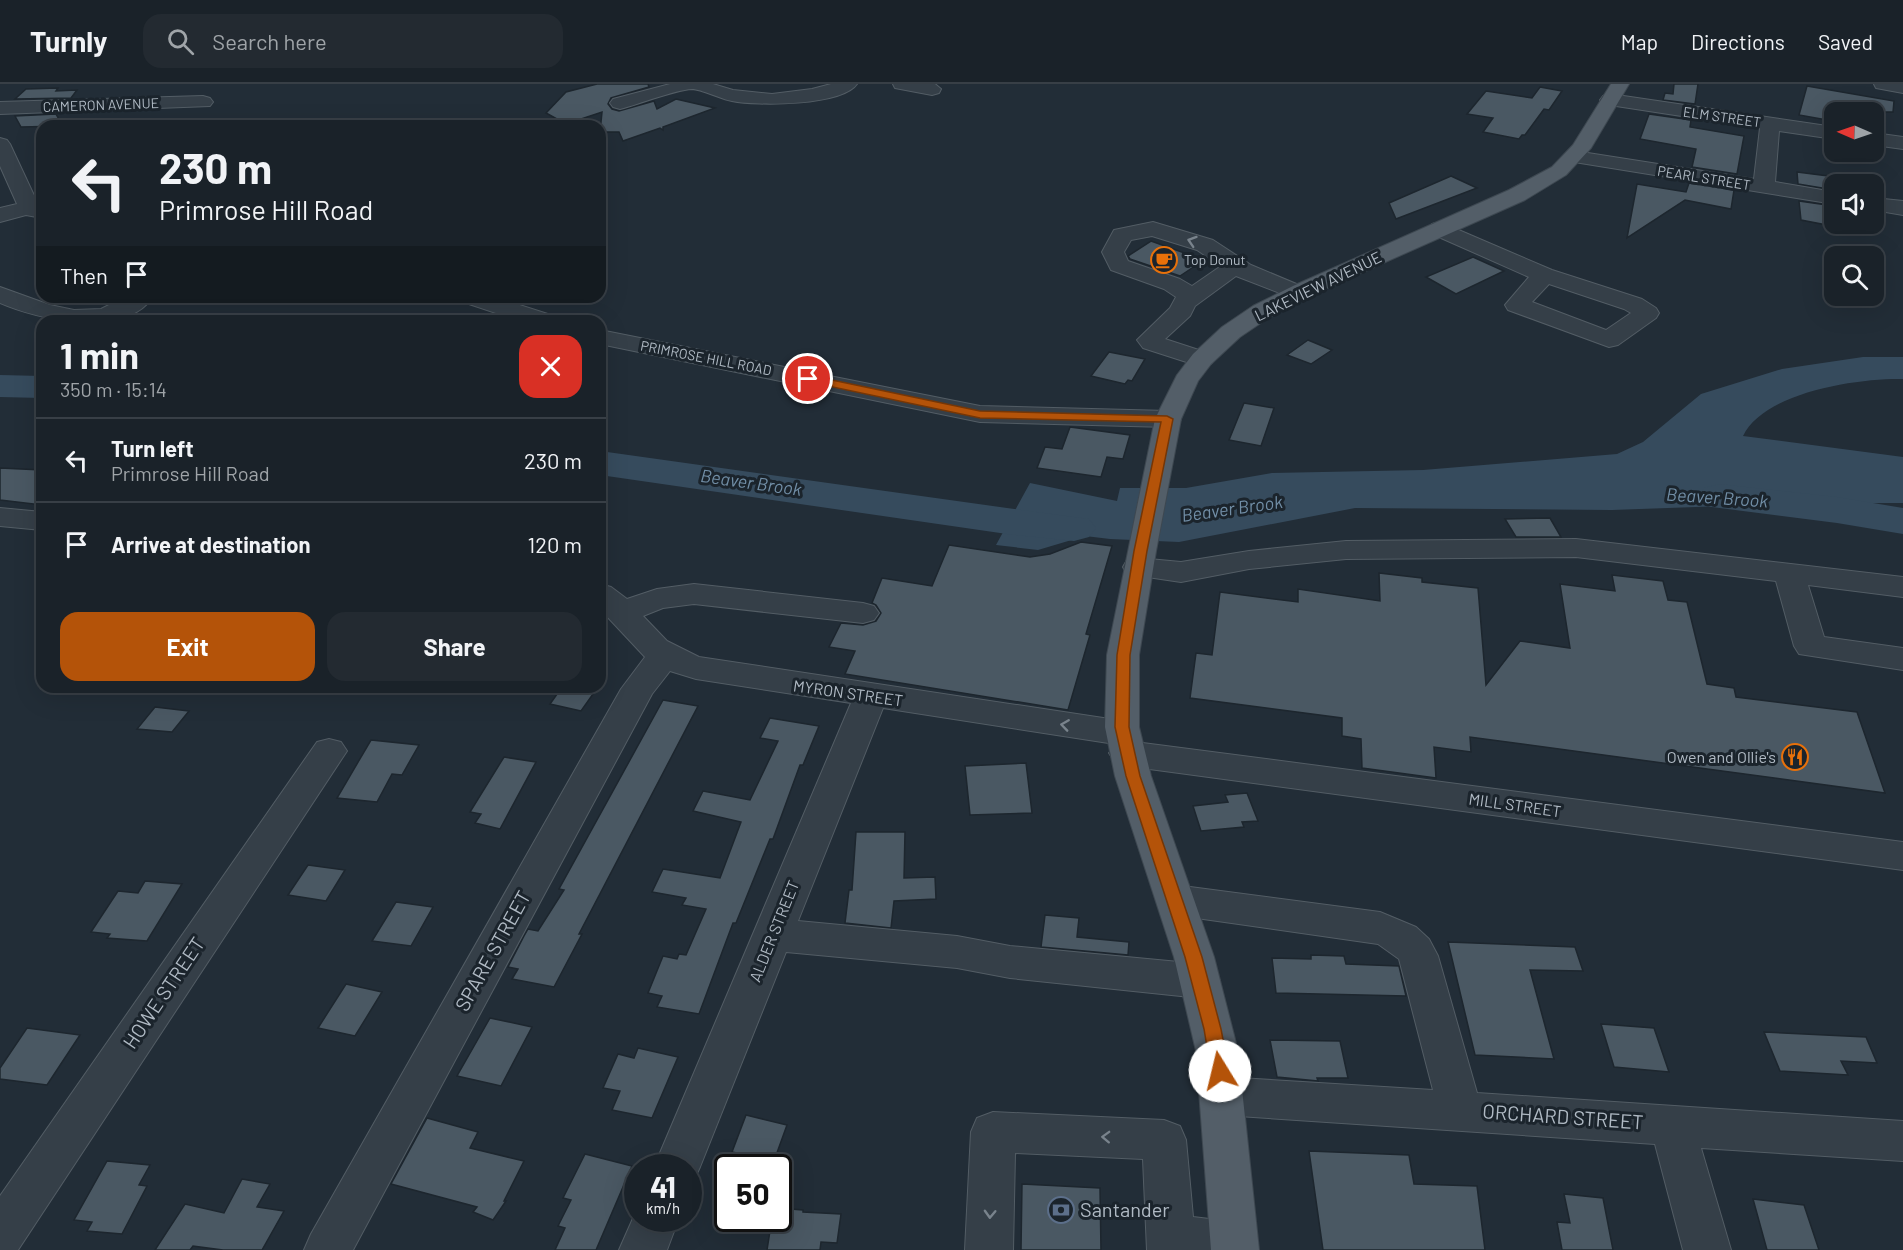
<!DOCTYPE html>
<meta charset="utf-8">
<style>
body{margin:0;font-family:Barlow,sans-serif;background:#232a31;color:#f1f3f6;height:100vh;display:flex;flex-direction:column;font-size:22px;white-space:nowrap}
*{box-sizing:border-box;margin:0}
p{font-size:20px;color:#9fa4a8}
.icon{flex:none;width:33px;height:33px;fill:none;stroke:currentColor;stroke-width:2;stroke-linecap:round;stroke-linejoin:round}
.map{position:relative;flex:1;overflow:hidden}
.details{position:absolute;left:36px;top:231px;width:570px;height:378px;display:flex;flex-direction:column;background:#1a2229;border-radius:18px;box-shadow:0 6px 24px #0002,0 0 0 2px #383f46}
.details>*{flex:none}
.guide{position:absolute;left:36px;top:36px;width:570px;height:183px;border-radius:18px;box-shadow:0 6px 24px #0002,0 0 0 2px #383f46;background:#1a2229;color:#f1f3f6;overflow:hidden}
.needle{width:39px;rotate:272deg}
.controls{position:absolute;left:1824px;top:18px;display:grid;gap:12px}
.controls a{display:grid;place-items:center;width:60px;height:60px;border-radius:12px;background:#1a2229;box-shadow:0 6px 24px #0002,0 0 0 2px #383f46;font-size:30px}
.speed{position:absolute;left:624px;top:1070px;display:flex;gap:12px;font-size:30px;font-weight:700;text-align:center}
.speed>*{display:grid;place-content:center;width:78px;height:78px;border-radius:50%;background:#1a2229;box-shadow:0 6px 24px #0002,0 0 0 2px #383f46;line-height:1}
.speed small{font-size:15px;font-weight:400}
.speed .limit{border:3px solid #111;border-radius:9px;background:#fff;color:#111}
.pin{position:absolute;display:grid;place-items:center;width:51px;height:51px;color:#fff;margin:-26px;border:3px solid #fff;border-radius:50%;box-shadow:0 2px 6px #0007}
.me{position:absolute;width:66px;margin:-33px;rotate:351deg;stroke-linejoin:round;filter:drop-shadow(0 0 4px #0008)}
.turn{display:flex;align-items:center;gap:21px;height:126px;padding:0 24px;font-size:27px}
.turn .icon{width:78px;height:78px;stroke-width:2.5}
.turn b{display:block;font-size:42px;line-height:51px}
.then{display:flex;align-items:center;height:57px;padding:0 24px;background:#0003;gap:12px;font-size:22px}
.round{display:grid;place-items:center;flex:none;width:63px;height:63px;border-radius:18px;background:#232a31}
.summary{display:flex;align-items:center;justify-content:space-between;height:102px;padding:0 24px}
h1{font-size:36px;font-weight:700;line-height:45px}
.primary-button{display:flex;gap:12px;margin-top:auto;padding:12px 24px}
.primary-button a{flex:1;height:69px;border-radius:18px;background:#b45309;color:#fff;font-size:24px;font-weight:700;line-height:69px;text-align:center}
.primary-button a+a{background:#232a31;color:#f1f3f6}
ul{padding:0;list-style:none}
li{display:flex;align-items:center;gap:18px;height:84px;padding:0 24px;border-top:2px solid #383f46}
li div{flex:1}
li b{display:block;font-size:22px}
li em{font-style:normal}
header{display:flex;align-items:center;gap:36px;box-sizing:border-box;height:84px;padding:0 30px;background:#1a2229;border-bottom:2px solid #383f46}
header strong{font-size:28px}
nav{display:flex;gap:33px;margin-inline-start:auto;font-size:21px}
.search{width:420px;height:54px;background:#232a31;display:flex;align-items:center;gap:15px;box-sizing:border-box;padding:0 21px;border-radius:18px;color:#9fa4a8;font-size:22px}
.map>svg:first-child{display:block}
.water{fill:#364b5d}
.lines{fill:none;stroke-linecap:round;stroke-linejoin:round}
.river{fill:#364b5d;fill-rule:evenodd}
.building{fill:#4a5863;stroke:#1d262e;stroke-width:1.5}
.minor-casing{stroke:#535d65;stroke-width:2}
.major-casing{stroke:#3e4851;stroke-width:2}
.minor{fill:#353f48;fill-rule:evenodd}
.major{fill:#535e68;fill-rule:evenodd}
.oneway{stroke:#79838c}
.route{fill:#b45309;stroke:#753606;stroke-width:1.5}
.labels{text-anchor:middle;stroke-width:6;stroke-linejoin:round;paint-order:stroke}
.far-street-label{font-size:14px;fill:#b0bac4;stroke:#1b242c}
.far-poi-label{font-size:14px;fill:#b0bac4;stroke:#1b242c;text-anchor:start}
.street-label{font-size:16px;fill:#b0bac4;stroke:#1b242c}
.poi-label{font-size:16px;fill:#b0bac4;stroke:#1b242c;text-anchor:end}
.water-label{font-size:18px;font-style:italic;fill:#718ea6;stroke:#1b242c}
.near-street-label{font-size:20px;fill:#b0bac4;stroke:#1b242c}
.near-poi-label{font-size:20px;fill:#b0bac4;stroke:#1b242c;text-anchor:start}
</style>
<header>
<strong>Turnly</strong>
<div class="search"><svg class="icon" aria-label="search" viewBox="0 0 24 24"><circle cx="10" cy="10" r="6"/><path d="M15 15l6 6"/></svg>Search here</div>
<nav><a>Map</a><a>Directions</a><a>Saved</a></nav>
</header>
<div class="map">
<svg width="1903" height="1166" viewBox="0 0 1903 1166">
<rect width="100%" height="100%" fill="#222d37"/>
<path class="water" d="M1863,273h40v22c-45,-1 -139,13 -160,57l160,21v46h-99l-192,7 -257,-2 -176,34 -69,-3 -25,-3 -47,14 -42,-5 34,-62 87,18 3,-13h66l86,-15 151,-3 194,-16 26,-12 58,-48 81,-25z"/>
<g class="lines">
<g class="river">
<polygon points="0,291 42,292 42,314 0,313"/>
<polygon points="600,367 1007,424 1089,435 1096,444 1089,453 1074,457 1007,450 600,391"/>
<polygon points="1719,400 1837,413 1903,424 1903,450 1837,439 1704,422 1698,413 1704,404"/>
</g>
</g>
<g class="building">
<polygon points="597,0 648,0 649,3 611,14 608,20 612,25 619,27 654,17 657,25 676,15 715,24 663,43 663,46 660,44 623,57 619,48 600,48 602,28 566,40 546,29 566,8"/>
<polygon points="1674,0 1698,0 1695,20 1663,16 1665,9 1673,10"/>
<polygon points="1807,2 1894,17 1893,28 1829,28 1827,36 1799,31"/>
<polygon points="1540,3 1562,7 1549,26 1544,25 1525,51 1522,51 1519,55 1483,48 1493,34 1467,30 1486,7 1532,14"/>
<polygon points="58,4 56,7 77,6 71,14 15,15 26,5"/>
<polygon points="56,30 63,42 21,43 15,32"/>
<polygon points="1649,30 1691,36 1690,43 1744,52 1737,90 1692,83 1696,65 1640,55"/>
<polygon points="1797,88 1852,95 1852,100 1834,100 1834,106 1798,100"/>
<polygon points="1451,92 1477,104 1396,135 1389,119"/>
<polygon points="1689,99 1734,106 1731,125 1685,116 1627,154 1637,100 1686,108"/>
<polygon points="1799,117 1834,122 1834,140 1857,140 1858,147 1801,136"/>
<polygon points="1151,157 1204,176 1180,192 1130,175 1128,172"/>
<polygon points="1473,173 1504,187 1456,210 1426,193"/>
<polygon points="1308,256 1332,266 1311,280 1287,271"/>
<polygon points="1109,268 1145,275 1132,297 1128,296 1125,300 1091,292"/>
<polygon points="1244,319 1274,324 1261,362 1229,356"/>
<polygon points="1070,343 1130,351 1123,375 1107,373 1101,393 1037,384 1045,363 1062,365"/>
<polygon points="0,384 42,386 42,421 0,416"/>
<polygon points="1550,434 1561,453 1516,453 1505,435"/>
<polygon points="1081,458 1112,462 1086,550 1090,551 1068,626 845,590 855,567 829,563 841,539 863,541 876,537 881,529 876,521 872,519 882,494 932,502 949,461 1030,473 1050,470"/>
<polygon points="1379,489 1422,494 1422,498 1478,504 1486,601 1520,557 1570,564 1560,500 1615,507 1612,491 1663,497 1668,516 1687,518 1707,600 1734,604 1736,613 1857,628 1885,709 1470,653 1471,668 1434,663 1436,694 1362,684 1361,655 1342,652 1342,634 1190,614 1196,569 1212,571 1220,508 1298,518 1298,505 1380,517"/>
<polygon points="562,603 598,603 581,627 550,620"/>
<polygon points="663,616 698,622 579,850 582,850 554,903 512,895 518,885 508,883 524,852 528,845 538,847 564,806 559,805"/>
<polygon points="155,623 189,627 172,648 137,645"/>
<polygon points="770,634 819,642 803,681 800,681 773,755 770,755 736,839 733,839 699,930 657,923 662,912 648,909 663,872 677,875 679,870 686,871 706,825 682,821 686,814 652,808 663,785 720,794 741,738 693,727 703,707 750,716 778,657 760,654"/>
<polygon points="371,656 419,661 402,691 392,690 377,718 337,714"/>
<polygon points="504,673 536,678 500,745 475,739 481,730 470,728"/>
<polygon points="1026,679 1032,729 970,731 965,682"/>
<polygon points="1247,709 1258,737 1242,738 1244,743 1201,747 1193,722 1228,718 1225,711"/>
<polygon points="856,748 905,748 904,794 935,793 936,815 894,817 891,844 845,839 849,806 852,806"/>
<polygon points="308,781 345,786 326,817 288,811"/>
<polygon points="145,797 182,800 147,857 107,854 110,850 91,848 118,807 138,809"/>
<polygon points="396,818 433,823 411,862 372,857"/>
<polygon points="1045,831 1079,834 1077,853 1129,858 1128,871 1041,863"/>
<polygon points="1448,858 1575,863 1583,887 1530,886 1554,975 1475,971"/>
<polygon points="1311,871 1344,872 1346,880 1399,882 1406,912 1276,909 1272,874 1311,875"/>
<polygon points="346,900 382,908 355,952 318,944"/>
<polygon points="490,934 532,943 501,1002 457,992"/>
<polygon points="1601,940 1654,944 1669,988 1614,983"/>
<polygon points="27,944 80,951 47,1001 0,995 0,984"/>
<polygon points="1764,948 1866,953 1877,979 1841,977 1848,991 1780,987"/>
<polygon points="1270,956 1340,957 1348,994 1317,994 1318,997 1277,993"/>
<polygon points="638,964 678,973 652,1034 612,1026 620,1007 603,1004 618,970 634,974"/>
<polygon points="746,1031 787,1041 774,1077 732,1068"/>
<polygon points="427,1034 478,1048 470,1064 524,1077 504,1117 506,1117 493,1136 473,1128 477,1123 391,1100"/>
<polygon points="1309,1067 1409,1071 1414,1100 1477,1102 1485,1166 1323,1166"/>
<polygon points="585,1070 632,1082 596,1166 555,1166 565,1144 558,1142 571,1116 563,1114"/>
<polygon points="107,1077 150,1081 139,1101 147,1102 122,1150 87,1147 92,1138 74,1136"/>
<polygon points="242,1095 270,1100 257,1123 284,1127 262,1166 223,1166 193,1162 190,1166 155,1166 185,1120 224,1129"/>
<polygon points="1022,1100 1100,1104 1101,1166 1021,1166"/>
<polygon points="1564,1110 1603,1114 1613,1166 1562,1166 1557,1138 1570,1139"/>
<polygon points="1753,1115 1804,1121 1819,1166 1767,1166"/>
<polygon points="778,1124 803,1126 803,1128 841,1130 837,1159 821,1158 820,1166 767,1166 772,1134 778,1134"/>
</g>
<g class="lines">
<defs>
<g id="minor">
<path d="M670,0h43l20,6 39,4 40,-5 19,-5h26c-15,22 -101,22 -125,17 -11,-2 -31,-12 -40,-12 -17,1 -53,15 -72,20l-7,-2 -3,-4 3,-4z"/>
<polygon points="893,0 935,0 941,5 939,9 932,11 895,4"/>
<polygon points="1874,0 1903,0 1903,9 1876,4"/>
<polygon points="1610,10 1834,43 1834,55 1779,47 1775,98 1834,108 1834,120 1568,77 1565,73 1568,69 1575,67 1754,95 1760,44 1603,20 1600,16 1603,12"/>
<polygon points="203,12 210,14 213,18 210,22 0,30 0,18"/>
<polygon points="1874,49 1903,53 1903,65 1874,61"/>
<polygon points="0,54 7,56 10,60 38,120 42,120 42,134 26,131 0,138 0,124 17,120 0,82"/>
<polygon points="1874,114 1903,117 1903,131 1874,126"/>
<path d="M1153,138l60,18 38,25 55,23 4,5 -4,5 -8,2 -62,-24 -41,30 -5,10 -25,23 46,15 4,5 -4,5 -9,3 -59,-19 -6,-8 33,-32 6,-11 -12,-8 -53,-19 -9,-18 12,-22zM1152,152l45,14 24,16 -29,20 -12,-7 -52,-18 -4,-9 7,-12z"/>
<path d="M1440,138l112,48 90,29 14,9 3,5 -3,5 -38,27 -9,2 -101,-37 -3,-5 24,-28 -97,-43 -3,-5 3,-5zM1549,200l75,25 7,4 -25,17 -74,-28z"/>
<path d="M0,203l50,18 24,5 27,-1 24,-12h28c-29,42 -114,23 -153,6z"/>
<polygon points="459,213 495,213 554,232 557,237 520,237 463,218"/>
<polygon points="600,246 980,322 1168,327 1178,329 1181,335 1178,341 1168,343 980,338 600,260"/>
<polygon points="0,424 42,428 42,446 0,442"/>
<polygon points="1576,455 1903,493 1903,513 1808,501 1824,553 1903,564 1903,586 1799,570 1794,562 1776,497 1576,473 1346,475 1249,485 1181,498 1127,490 1123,483 1127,476 1138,474 1181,478 1249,467 1346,457"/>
<polygon points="600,500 611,503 627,515 657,505 694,500 863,519 874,522 879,529 874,536 863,539 694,520 663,524 643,532 667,557 699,573 1123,637 1135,640 1140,649 1135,658 1903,758 1903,786 1127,682 1115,678 1109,669 1115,660 883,624 798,837 957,852 1010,862 1200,880 1214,885 1220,897 1214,909 1200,914 1010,894 957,884 786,868 700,1083 693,1098 688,1099 688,1083 654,1083 851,619 696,595 670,587 652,610 353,1166 304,1166 311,1150 621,605 645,573 600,525"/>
<polygon points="329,655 341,658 347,667 341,676 18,1166 0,1166 0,1112 317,658"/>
<polygon points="1175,801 1380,828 1416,843 1429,855 1438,872 1477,1009 1903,1037 1903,1077 1701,1064 1731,1166 1683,1166 1655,1060 1223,1031 1208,1026 1201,1012 1208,998 1223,993 1433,1006 1399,875 1378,860 1175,831 1161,827 1156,816 1161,805"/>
<polygon points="993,1028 1164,1036 1180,1042 1186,1056 1193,1133 1234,1138 1251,1145 1258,1161 1255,1166 1147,1166 1143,1075 1015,1069 1013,1166 965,1166 971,1048 977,1034"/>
<polygon points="638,1123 638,1134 679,1134 667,1166 619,1166"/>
</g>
<polygon id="major" points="1611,0 1629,0 1591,64 1566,91 1525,116 1309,212 1271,232 1240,253 1211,280 1198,297 1181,335 1156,467 1139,571 1139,643 1151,692 1214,873 1238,967 1259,1166 1211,1166 1196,967 1174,873 1115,692 1105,643 1107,571 1155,335 1177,291 1193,270 1222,243 1253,222 1293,202 1509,106 1552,83 1573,61"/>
</defs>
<use href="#minor" class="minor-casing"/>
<use href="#major" class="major-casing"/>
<use href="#minor" class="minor"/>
<use href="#major" class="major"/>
</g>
<defs><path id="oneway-chevron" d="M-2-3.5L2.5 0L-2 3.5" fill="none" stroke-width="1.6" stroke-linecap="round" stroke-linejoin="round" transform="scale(1.5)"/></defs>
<g class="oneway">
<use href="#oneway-chevron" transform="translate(1192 157) rotate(-162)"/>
<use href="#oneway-chevron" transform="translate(1065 641) rotate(-172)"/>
<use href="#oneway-chevron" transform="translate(1106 1053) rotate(-178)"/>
<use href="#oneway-chevron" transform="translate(990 1130) rotate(92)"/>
</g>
<polygon class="route" points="808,291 980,327 1167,332 1173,335 1147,467 1130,571 1129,643 1140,692 1202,873 1221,945 1229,987 1226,993 1220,995 1214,993 1211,987 1204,945 1185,873 1126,692 1115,643 1117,571 1134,467 1161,338 980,334 804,297 804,292"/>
<defs>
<symbol id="cafe-ring" viewBox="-11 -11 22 22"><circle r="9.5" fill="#1b242c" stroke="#e8710a" stroke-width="1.5"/><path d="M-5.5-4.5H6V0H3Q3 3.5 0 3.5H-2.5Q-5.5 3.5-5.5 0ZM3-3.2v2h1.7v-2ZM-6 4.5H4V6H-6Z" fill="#e8710a"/></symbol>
<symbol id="restaurant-ring" viewBox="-11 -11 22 22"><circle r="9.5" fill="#1b242c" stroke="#e8710a" stroke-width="1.5"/><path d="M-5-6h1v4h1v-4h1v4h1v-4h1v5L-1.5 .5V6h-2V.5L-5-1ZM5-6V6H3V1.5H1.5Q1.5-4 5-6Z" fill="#e8710a"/></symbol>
<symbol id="bank-ring" viewBox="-11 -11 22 22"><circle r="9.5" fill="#1b242c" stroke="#5c6f8a" stroke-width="1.5"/><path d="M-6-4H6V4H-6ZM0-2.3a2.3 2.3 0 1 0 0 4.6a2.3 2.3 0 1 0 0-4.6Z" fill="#5c6f8a"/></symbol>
</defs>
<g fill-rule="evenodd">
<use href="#cafe-ring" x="1149" y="161" width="30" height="30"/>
<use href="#restaurant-ring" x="1780" y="658" width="30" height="30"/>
<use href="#bank-ring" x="1046" y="1111" width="30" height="30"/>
</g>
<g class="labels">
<g class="far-street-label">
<text transform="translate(101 21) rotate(-2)" y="5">CAMERON AVENUE</text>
<text transform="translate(1722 33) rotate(8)" y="5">ELM STREET</text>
<text transform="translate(1704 94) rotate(9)" y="5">PEARL STREET</text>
<text transform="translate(706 274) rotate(11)" y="5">PRIMROSE HILL ROAD</text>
</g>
<g class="far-poi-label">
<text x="1184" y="181">Top Donut</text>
</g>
<g class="street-label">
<text transform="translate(1318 202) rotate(-26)" y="6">LAKEVIEW AVENUE</text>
<text transform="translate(848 609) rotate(8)" y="6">MYRON STREET</text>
<text transform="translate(1515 721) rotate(8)" y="6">MILL STREET</text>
<text transform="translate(774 847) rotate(-68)" y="6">ALDER STREET</text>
</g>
<g class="poi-label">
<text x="1776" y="679">Owen and Ollie's</text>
</g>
<g class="water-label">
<text transform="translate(751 399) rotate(8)" y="6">Beaver Brook</text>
<text transform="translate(1717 414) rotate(4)" y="6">Beaver Brook</text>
<text transform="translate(1232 425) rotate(-8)" y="6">Beaver Brook</text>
</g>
<g class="near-street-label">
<text transform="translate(493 867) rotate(-61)" y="7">SPARE STREET</text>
<text transform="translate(164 909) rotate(-56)" y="7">HOWE STREET</text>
<text transform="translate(1563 1033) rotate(4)" y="7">ORCHARD STREET</text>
</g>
<g class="near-poi-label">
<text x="1080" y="1133">Santander</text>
</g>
</g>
</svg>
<div class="controls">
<a><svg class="needle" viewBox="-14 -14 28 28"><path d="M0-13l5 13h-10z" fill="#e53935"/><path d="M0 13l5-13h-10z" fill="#9fa4a8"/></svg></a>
<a><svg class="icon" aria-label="sound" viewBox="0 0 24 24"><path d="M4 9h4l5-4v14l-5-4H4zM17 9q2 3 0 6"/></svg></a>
<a><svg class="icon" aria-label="search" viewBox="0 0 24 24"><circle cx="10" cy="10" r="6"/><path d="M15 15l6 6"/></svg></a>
</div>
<div class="speed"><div>41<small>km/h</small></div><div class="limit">50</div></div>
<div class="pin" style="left:808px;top:295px;background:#d93025"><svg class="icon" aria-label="arrive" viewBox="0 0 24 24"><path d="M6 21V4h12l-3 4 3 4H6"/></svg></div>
<svg class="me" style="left:1220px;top:987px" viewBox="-20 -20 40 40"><circle r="19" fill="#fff"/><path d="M0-13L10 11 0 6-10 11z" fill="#b45309"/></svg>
<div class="guide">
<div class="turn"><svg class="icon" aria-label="left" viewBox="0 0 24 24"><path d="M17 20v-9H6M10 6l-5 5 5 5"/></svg><div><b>230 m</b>Primrose Hill Road</div></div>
<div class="then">Then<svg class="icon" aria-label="arrive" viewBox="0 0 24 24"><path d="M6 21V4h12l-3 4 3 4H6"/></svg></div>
</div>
<section class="details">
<div class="summary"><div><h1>1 min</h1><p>350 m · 15:14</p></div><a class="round" style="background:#d93025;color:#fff"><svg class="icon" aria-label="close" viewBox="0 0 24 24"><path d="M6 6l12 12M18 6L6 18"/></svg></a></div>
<ul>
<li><svg class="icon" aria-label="left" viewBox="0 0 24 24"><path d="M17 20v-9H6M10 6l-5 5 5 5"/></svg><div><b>Turn left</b><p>Primrose Hill Road</p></div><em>230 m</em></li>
<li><svg class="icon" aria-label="arrive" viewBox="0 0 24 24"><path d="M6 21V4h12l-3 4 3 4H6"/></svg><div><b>Arrive at destination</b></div><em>120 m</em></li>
</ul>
<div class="primary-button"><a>Exit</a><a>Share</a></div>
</section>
</div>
